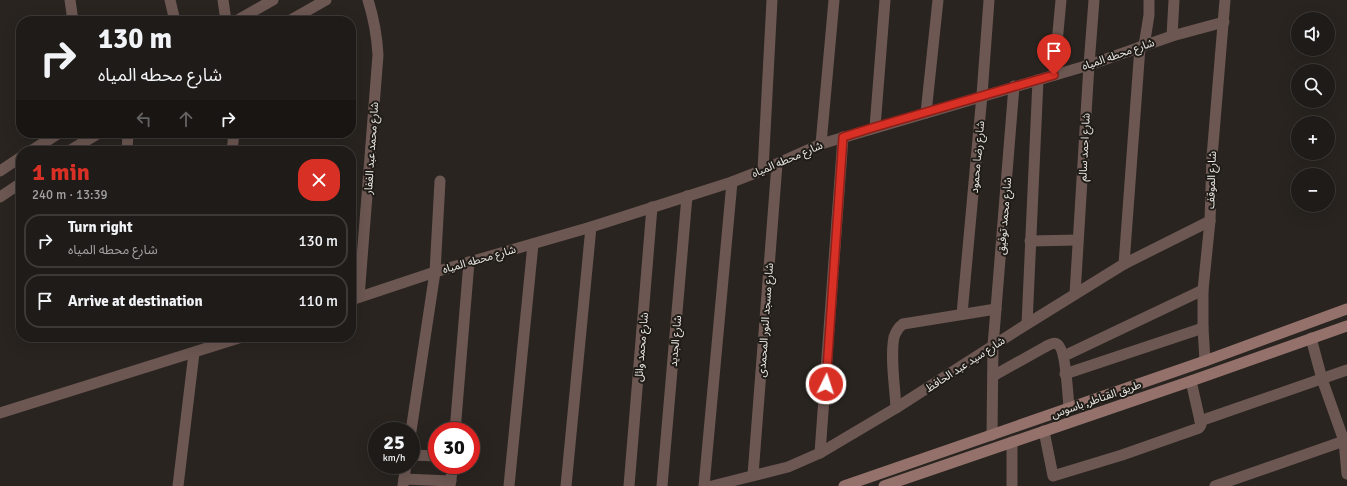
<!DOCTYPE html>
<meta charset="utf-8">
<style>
body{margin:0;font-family:Signika,"Noto Sans Arabic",sans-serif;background:#272421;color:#f1f3f6;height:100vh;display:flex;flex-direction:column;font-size:15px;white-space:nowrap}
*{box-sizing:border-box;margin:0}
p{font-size:13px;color:#a1a1a2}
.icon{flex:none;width:22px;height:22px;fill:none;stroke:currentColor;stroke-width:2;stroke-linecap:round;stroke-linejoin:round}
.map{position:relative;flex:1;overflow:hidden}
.sheet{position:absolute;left:16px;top:146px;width:340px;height:196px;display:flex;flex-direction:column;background:#1f1b18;border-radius:16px;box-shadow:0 4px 16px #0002,0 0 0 1px #3c3937}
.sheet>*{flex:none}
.hud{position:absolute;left:16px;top:16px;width:340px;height:122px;border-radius:16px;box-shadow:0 4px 16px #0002,0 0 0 1px #3c3937;background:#1f1b18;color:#f1f3f6;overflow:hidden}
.buttons{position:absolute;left:1291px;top:12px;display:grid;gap:8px}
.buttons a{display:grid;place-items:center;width:44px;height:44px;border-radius:50%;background:#1f1b18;box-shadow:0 4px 16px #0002,0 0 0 1px #3c3937;font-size:20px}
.speed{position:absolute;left:368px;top:422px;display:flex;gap:8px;font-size:20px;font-weight:700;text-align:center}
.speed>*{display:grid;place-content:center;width:52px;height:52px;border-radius:50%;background:#1f1b18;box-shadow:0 4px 16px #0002,0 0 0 1px #3c3937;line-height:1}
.speed small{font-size:10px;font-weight:400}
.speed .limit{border:6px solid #d22;background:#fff;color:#111}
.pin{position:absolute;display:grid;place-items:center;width:34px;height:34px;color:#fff;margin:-41px -17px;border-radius:50% 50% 50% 0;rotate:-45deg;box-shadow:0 0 4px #0007}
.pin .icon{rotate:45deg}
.me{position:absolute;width:44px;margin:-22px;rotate:4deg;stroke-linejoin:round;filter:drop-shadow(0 0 3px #0008)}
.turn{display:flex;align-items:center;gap:14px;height:84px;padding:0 16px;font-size:18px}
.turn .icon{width:52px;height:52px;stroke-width:2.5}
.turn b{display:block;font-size:28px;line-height:34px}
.lanes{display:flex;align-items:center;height:38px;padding:0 16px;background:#0003;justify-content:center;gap:20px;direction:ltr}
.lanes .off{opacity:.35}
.round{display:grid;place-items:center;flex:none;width:42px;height:42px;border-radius:16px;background:#272421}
.summary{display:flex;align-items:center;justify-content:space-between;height:68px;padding:0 16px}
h1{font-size:24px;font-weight:700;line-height:30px;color:#d93025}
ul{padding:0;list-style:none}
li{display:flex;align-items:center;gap:12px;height:54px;margin:0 8px 6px;padding:0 8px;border:2px solid #3c3937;border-radius:16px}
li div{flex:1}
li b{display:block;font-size:15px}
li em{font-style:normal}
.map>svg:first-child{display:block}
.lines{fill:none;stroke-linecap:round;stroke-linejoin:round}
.minor{stroke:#6c5752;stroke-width:11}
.secondary{stroke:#94726b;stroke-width:11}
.route-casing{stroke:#8d1f18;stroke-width:10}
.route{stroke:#d93025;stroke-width:7}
.labels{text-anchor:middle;stroke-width:4;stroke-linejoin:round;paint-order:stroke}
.street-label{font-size:11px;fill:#ece9e6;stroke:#1f1b16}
</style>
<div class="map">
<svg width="1347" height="486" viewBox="0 0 1347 486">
<rect width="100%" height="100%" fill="#292420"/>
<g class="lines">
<g class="minor">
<polyline points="70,0 73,21"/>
<polyline points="170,0 175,21"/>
<polyline points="223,0 226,21"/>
<polyline points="236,21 273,0"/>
<polyline points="289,21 326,0"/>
<polyline points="1172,36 1174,0"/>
<polyline points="1144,46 1149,15 1149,0"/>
<polyline points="1054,75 1061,0"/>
<polyline points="926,113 938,0"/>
<polyline points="875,127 885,0"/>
<polyline points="821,144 834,0"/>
<polyline points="31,151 59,133"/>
<polyline points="69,151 99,133"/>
<polyline points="127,151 128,133"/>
<polyline points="232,151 234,133"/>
<polyline points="763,170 772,0"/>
<polyline points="0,171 21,157"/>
<polyline points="0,197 21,183"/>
<polyline points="1030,241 1078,240"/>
<polyline points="1124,264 1140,47"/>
<polyline points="1075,294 1089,65 1094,0"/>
<path d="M359,297l19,-242c-1,-19 -4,-36 -10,-55"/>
<polyline points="351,300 435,272 591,227 732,182 763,170 821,144 1089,65 1172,36 1224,22"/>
<polyline points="962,314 982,95 989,0"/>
<polyline points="1027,324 1038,80"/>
<polyline points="1311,338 1322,379 1344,441 1347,474"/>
<polyline points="1064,356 1203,290"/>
<polyline points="1205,361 1203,328 1203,290 1210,221 1212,157 1225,0"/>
<polyline points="1065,374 1203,328"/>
<path d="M993,376l52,-29c4,-2 8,-5 12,-3 9,4 11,54 12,64"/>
<path d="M896,408c-1,-21 -6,-51 -2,-71 2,-6 5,-10 9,-13l93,-15"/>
<polyline points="0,413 242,337"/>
<polyline points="1200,421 1347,370"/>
<polyline points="411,431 435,272 440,181"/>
<polyline points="455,431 469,262"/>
<polyline points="1044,431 1053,476 1122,455 1199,428 1201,425 1191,381"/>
<polyline points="992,435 993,346 1014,86"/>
<polyline points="820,453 843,137"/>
<polyline points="411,455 437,456"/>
<polyline points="753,475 777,164"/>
<polyline points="404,479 451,481"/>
<polyline points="403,485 406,465"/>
<polyline points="178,486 194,353"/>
<polyline points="450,486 453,465"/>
<polyline points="509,486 533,244"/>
<polyline points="566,486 591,227"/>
<polyline points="629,486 652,207"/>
<polyline points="662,486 687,196"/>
<polyline points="704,486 732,182"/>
<polyline points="712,486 788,467 820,453 896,408 1027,324 1124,264 1210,221"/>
<polyline points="1012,486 1012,442"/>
<polyline points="1215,486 1347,440"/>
</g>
<g class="secondary">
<polyline points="844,486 1205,361 1347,309"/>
<polyline points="884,486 1191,381 1347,326"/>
</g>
</g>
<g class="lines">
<defs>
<polyline id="route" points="826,384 843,137 875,127 1054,75"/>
</defs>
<use href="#route" class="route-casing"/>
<use href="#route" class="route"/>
</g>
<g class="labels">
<g class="street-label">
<text transform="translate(1118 54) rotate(-19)" y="4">شارع محطه المياه</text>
<text transform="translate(1084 147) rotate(-87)" y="4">شارع احمد سالم</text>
<text transform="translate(371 148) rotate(-86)" y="4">شارع محمد عبد الغفار</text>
<text transform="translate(977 157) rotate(-85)" y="4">شارع رضا محمود</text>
<text transform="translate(787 159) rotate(-23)" y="4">شارع محطه المياه</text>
<text transform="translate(1211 180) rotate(-88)" y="4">شارع الموقف</text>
<text transform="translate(1004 216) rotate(-85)" y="4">شارع محمد توفيق</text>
<text transform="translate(479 259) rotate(-16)" y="4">شارع محطه المياه</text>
<text transform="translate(765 320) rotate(-86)" y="4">شارع مسجد النور المحمدى</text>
<text transform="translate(675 341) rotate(-85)" y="4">شارع الجديد</text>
<text transform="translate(641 347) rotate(-85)" y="4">شارع محمد وائل</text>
<text transform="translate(965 364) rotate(-33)" y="4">شارع سيد عبد الحافظ</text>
<text transform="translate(1096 399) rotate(-19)" y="4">طريق القناطر, باسوس</text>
</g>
</g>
</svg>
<div class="buttons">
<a><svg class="icon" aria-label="sound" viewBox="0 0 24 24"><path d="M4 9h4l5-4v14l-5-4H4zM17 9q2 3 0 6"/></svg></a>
<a><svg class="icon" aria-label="search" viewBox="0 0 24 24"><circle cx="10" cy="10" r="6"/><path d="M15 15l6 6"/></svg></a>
<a>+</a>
<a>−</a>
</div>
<div class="speed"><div>25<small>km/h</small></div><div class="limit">30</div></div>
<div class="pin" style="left:1054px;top:75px;background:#d93025"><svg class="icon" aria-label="arrive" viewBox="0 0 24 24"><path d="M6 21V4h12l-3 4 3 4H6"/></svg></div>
<svg class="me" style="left:826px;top:384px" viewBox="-20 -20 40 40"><circle r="17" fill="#d93025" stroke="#fff" stroke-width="3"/><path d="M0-11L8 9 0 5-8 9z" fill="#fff"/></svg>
<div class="hud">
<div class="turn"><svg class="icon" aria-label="right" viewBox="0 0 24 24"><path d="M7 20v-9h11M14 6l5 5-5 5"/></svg><div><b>130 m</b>شارع محطه المياه</div></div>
<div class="lanes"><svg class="icon off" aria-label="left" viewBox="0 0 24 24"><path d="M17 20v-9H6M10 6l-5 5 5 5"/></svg><svg class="icon off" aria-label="ahead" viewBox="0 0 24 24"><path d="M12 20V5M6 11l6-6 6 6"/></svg><svg class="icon" aria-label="right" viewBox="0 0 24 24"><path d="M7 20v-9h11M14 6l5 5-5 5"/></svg></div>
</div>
<section class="sheet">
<div class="summary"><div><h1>1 min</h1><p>240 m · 13:39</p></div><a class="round" style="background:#d93025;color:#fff"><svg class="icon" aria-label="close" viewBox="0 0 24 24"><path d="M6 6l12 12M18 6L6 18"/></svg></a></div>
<ul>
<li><svg class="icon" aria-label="right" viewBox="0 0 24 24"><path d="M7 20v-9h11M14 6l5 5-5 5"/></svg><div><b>Turn right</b><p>شارع محطه المياه</p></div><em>130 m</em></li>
<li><svg class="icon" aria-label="arrive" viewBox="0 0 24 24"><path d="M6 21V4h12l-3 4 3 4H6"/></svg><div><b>Arrive at destination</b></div><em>110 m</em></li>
</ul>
</section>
</div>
